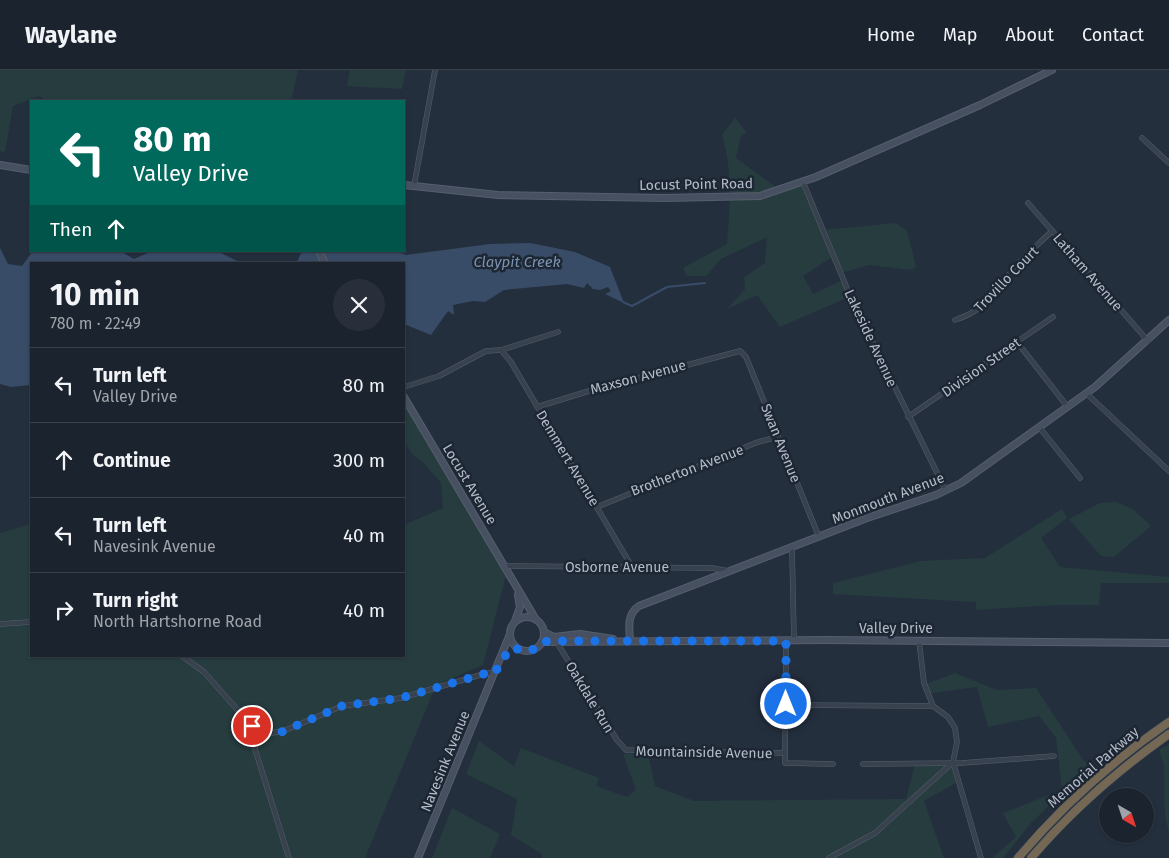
<!DOCTYPE html>
<meta charset="utf-8">
<style>
body{margin:0;font-family:"Fira Sans",sans-serif;background:#282f3a;color:#f1f3f6;height:100vh;display:flex;flex-direction:column;font-size:19px;white-space:nowrap}
*{box-sizing:border-box;margin:0}
p{font-size:16px;color:#a0a4aa}
.icon{flex:none;width:28px;height:28px;fill:none;stroke:currentColor;stroke-width:2;stroke-linecap:round;stroke-linejoin:round}
.map{position:relative;flex:1;overflow:hidden}
.sheet{position:absolute;left:30px;top:192px;width:375px;height:395px;display:flex;flex-direction:column;background:#1b232e;border-radius:0px;box-shadow:0 1px 4px #0004,0 0 0 1px #39404a}
.sheet>*{flex:none}
.hud{position:absolute;left:30px;top:30px;width:375px;height:152px;border-radius:0px;box-shadow:0 1px 4px #0004,0 0 0 1px #39404a;background:#00695c;color:#fff;overflow:hidden}
.needle{width:32px;rotate:141deg}
.controls{position:absolute;left:1099px;top:718px;display:grid;gap:10px}
.controls a{display:grid;place-items:center;width:55px;height:55px;border-radius:50%;background:#1b232e;box-shadow:0 1px 4px #0004,0 0 0 1px #39404a;font-size:25px}
.pin{position:absolute;display:grid;place-items:center;width:42px;height:42px;color:#fff;margin:-21px;border:2px solid #fff;border-radius:50%;box-shadow:0 1px 5px #0007}
.me{position:absolute;width:55px;margin:-28px;rotate:0deg;stroke-linejoin:round;filter:drop-shadow(0 0 4px #0008)}
.turn{display:flex;align-items:center;gap:18px;height:105px;padding:0 20px;font-size:22px}
.turn .icon{width:65px;height:65px;stroke-width:2.5}
.turn b{display:block;font-size:35px;line-height:42px}
.then{display:flex;align-items:center;height:48px;padding:0 20px;background:#0003;gap:10px;font-size:19px}
.round{display:grid;place-items:center;flex:none;width:52px;height:52px;border-radius:26px;background:#282f3a}
.summary{display:flex;align-items:center;justify-content:space-between;height:85px;padding:0 20px}
h1{font-size:30px;font-weight:700;line-height:38px}
ul{padding:0;list-style:none}
li{display:flex;align-items:center;gap:15px;height:75px;padding:0 20px;border-top:1px solid #39404a}
li div{flex:1}
li b{display:block;font-size:19px}
li em{font-style:normal}
header{display:flex;align-items:center;gap:30px;box-sizing:border-box;height:70px;padding:0 25px;background:#1b232e;border-bottom:1px solid #39404a}
header strong{font-size:24px}
nav{display:flex;gap:28px;margin-inline-start:auto;font-size:18px}
.map>svg:first-child{display:block}
.green{fill:#263c3f}
.water{fill:#394c67}
.lines{fill:none;stroke-linecap:round;stroke-linejoin:round}
.stream{stroke:#394c67;stroke-width:2}
.street-casing{stroke:#565f6c;stroke-width:5.5}
.secondary-casing{stroke:#565f6c;stroke-width:8}
.highway-casing{stroke:#434c59;stroke-width:9}
.street{stroke:#38414e;stroke-width:4.5}
.secondary{stroke:#465061;stroke-width:6}
.highway{stroke:#746855;stroke-width:8}
.route{stroke:#1a73e8;stroke-width:9;stroke-dasharray:0 16.2}
.labels{text-anchor:middle;stroke-width:5;stroke-linejoin:round;paint-order:stroke}
.street-label{font-size:14px;fill:#b4bcc9;stroke:#1d2633}
.water-label{font-size:15px;font-style:italic;fill:#7c92b1;stroke:#1d2633}
</style>
<header>
<strong>Waylane</strong>
<nav><a>Home</a><a>Map</a><a>About</a><a>Contact</a></nav>
</header>
<div class="map">
<svg width="1169" height="788" viewBox="0 0 1169 788">
<rect width="100%" height="100%" fill="#242f3e"/>
<g class="green">
<polygon points="0,0 298,0 291,31 47,31 39,26 13,36 5,82 0,81"/>
<polygon points="350,0 406,0 402,19 347,16"/>
<path d="M735,48l12,15 -6,2 -5,23 43,31 23,-7 20,48 74,-7 11,8 9,36 -5,3 -42,-5 -28,8 -6,-18 -32,21 10,18 30,-14 6,17 -69,30 -23,-32 -30,14 18,-20 -1,-12 21,-14 2,-26 -46,22 -15,17h-19l-4,-8 44,-24c3,-38 6,-73 -5,-109z"/>
<polygon points="404,335 506,505 483,595 436,615 365,788 0,788 0,463 31,454 31,586 404,586 404,455 443,438 441,413 423,392 412,384 404,370"/>
<polygon points="1116,432 1133,439 1151,456 1114,487 1101,486 1069,449 1100,433"/>
<polygon points="1062,439 1067,448 1041,468 1060,497 1169,507 1169,513 1101,513 1099,535 1055,535 976,540 976,532 833,524 833,513 921,491 985,488"/>
<polygon points="955,603 997,620 1036,618 1084,691 1093,694 1031,753 1003,788 992,788 1016,767 1003,743 1062,720 1056,668 1039,646 988,657 977,617 926,624 923,615"/>
<polygon points="479,671 514,696 521,678 599,708 596,716 627,727 636,720 623,684 648,683 655,716 694,731 906,729 915,694 952,693 956,713 924,731 944,788 542,788 542,784 511,765 517,729 466,704"/>
<path d="M1169,675v87c-7,-22 -4,-42 -5,-64 0,-7 -5,-13 -4,-19z"/>
<polygon points="452,738 500,764 490,788 432,788"/>
</g>
<g class="water">
<polygon points="530,173 575,182 610,197 624,233 605,224 611,221 608,217 600,220 593,219 587,213 584,218 567,214 504,220 485,232 473,231 453,235 454,245 448,241 431,265 404,254 404,194 296,194 302,181 396,181 406,185 490,174"/>
<polygon points="0,178 8,194 22,196 33,181 120,181 134,189 152,181 217,181 243,194 31,194 31,315 11,317 0,314"/>
</g>
<g class="lines">
<polyline class="stream" points="623,232 632,236 667,217 705,213"/>
<defs>
<g id="street">
<polyline points="1142,68 1169,93"/>
<polyline points="803,112 851,228 946,421"/>
<polyline points="414,116 435,0"/>
<polyline points="1028,133 1148,271"/>
<path d="M955,250c32,-10 40,-29 60,-53 11,-13 25,-24 37,-36"/>
<polyline points="1017,272 1067,336"/>
<polyline points="501,280 511,292 632,497"/>
<polyline points="404,317 439,306 486,281 501,280 558,262"/>
<polyline points="1086,323 1169,401"/>
<polyline points="537,337 589,321 740,281 746,287 819,467"/>
<polyline points="908,347 1053,247"/>
<polyline points="1039,357 1080,408"/>
<polyline points="597,437 758,372 778,367"/>
<polyline points="792,478 794,571"/>
<polyline points="504,496 712,498 728,501"/>
<polyline points="0,554 31,552"/>
<polyline points="556,571 617,670 626,680 785,683"/>
<polyline points="786,571 785,693 833,694"/>
<polyline points="182,586 204,602 250,654 268,664 286,660 342,636 401,628 487,603 494,603"/>
<polyline points="786,635 933,636"/>
<polyline points="252,656 255,679 289,788"/>
<polyline points="953,692 981,788"/>
<polyline points="863,694 962,693 1054,686"/>
<polyline points="829,788 875,763 953,692 957,672 955,658 948,647 933,636 924,613 919,571"/>
</g>
<g id="secondary">
<polyline points="0,95 31,100"/>
<polyline points="404,115 498,125 664,128 760,126 816,107 980,35 1052,0"/>
<polyline points="319,181 325,194"/>
<polyline points="404,327 535,548"/>
<circle cx="527" cy="564" r="17"/>
<polyline points="515,551 520,537 518,525"/>
<polyline points="544,562 554,567 580,564 613,569"/>
<path d="M630,570c-1,-13 -3,-26 9,-34l228,-88 69,-23 25,-12 134,-96 74,-67"/>
<polyline points="542,572 828,570 1169,573"/>
<polyline points="418,788 510,564"/>
</g>
<g id="highway">
<path d="M1018,788c44,-52 94,-97 151,-136"/>
<path d="M1031,788c41,-48 87,-88 138,-124"/>
</g>
</defs>
<use href="#street" class="street-casing"/>
<use href="#secondary" class="secondary-casing"/>
<use href="#highway" class="highway-casing"/>
<use href="#street" class="street"/>
<use href="#secondary" class="secondary"/>
<use href="#highway" class="highway"/>
</g>
<g class="lines">
<polyline class="route" points="252,656 268,664 279,663 342,636 401,628 487,603 494,604 510,578 531,581 542,572 549,571 786,571 786,634"/>
</g>
<g class="labels">
<g class="street-label">
<text transform="translate(696 114) rotate(-1)" y="5">Locust Point Road</text>
<text transform="translate(1088 202) rotate(49)" y="5">Latham Avenue</text>
<text transform="translate(1006 209) rotate(-46)" y="5">Trovillo Court</text>
<text transform="translate(871 268) rotate(65)" y="5">Lakeside Avenue</text>
<text transform="translate(981 297) rotate(-35)" y="5">Division Street</text>
<text transform="translate(638 307) rotate(-15)" y="5">Maxson Avenue</text>
<text transform="translate(781 373) rotate(68)" y="5">Swan Avenue</text>
<text transform="translate(568 388) rotate(59)" y="5">Demmert Avenue</text>
<text transform="translate(687 400) rotate(-21)" y="5">Brotherton Avenue</text>
<text transform="translate(470 414) rotate(59)" y="5">Locust Avenue</text>
<text transform="translate(888 428) rotate(-21)" y="5">Monmouth Avenue</text>
<text x="617" y="502">Osborne Avenue</text>
<text x="896" y="563">Valley Drive</text>
<text transform="translate(590 627) rotate(59)" y="5">Oakdale Run</text>
<text transform="translate(704 682) rotate(1)" y="5">Mountainside Avenue</text>
<text transform="translate(445 691) rotate(-68)" y="5">Navesink Avenue</text>
<text transform="translate(1093 697) rotate(-41)" y="5">Memorial Parkway</text>
</g>
<g class="water-label">
<text x="517" y="197">Claypit Creek</text>
</g>
</g>
</svg>
<div class="controls">
<a><svg class="needle" viewBox="-14 -14 28 28"><path d="M0-13l5 13h-10z" fill="#e53935"/><path d="M0 13l5-13h-10z" fill="#a0a4aa"/></svg></a>
</div>
<div class="pin" style="left:252px;top:656px;background:#d93025"><svg class="icon" aria-label="arrive" viewBox="0 0 24 24"><path d="M6 21V4h12l-3 4 3 4H6"/></svg></div>
<svg class="me" style="left:786px;top:634px" viewBox="-20 -20 40 40"><circle r="17" fill="#1a73e8" stroke="#fff" stroke-width="3"/><path d="M0-11L8 9 0 5-8 9z" fill="#fff"/></svg>
<div class="hud">
<div class="turn"><svg class="icon" aria-label="left" viewBox="0 0 24 24"><path d="M17 20v-9H6M10 6l-5 5 5 5"/></svg><div><b>80 m</b>Valley Drive</div></div>
<div class="then">Then<svg class="icon" aria-label="ahead" viewBox="0 0 24 24"><path d="M12 20V5M6 11l6-6 6 6"/></svg></div>
</div>
<section class="sheet">
<div class="summary"><div><h1>10 min</h1><p>780 m · 22:49</p></div><a class="round"><svg class="icon" aria-label="close" viewBox="0 0 24 24"><path d="M6 6l12 12M18 6L6 18"/></svg></a></div>
<ul>
<li><svg class="icon" aria-label="left" viewBox="0 0 24 24"><path d="M17 20v-9H6M10 6l-5 5 5 5"/></svg><div><b>Turn left</b><p>Valley Drive</p></div><em>80 m</em></li>
<li><svg class="icon" aria-label="ahead" viewBox="0 0 24 24"><path d="M12 20V5M6 11l6-6 6 6"/></svg><div><b>Continue</b></div><em>300 m</em></li>
<li><svg class="icon" aria-label="left" viewBox="0 0 24 24"><path d="M17 20v-9H6M10 6l-5 5 5 5"/></svg><div><b>Turn left</b><p>Navesink Avenue</p></div><em>40 m</em></li>
<li><svg class="icon" aria-label="right" viewBox="0 0 24 24"><path d="M7 20v-9h11M14 6l5 5-5 5"/></svg><div><b>Turn right</b><p>North Hartshorne Road</p></div><em>40 m</em></li>
</ul>
</section>
</div>
